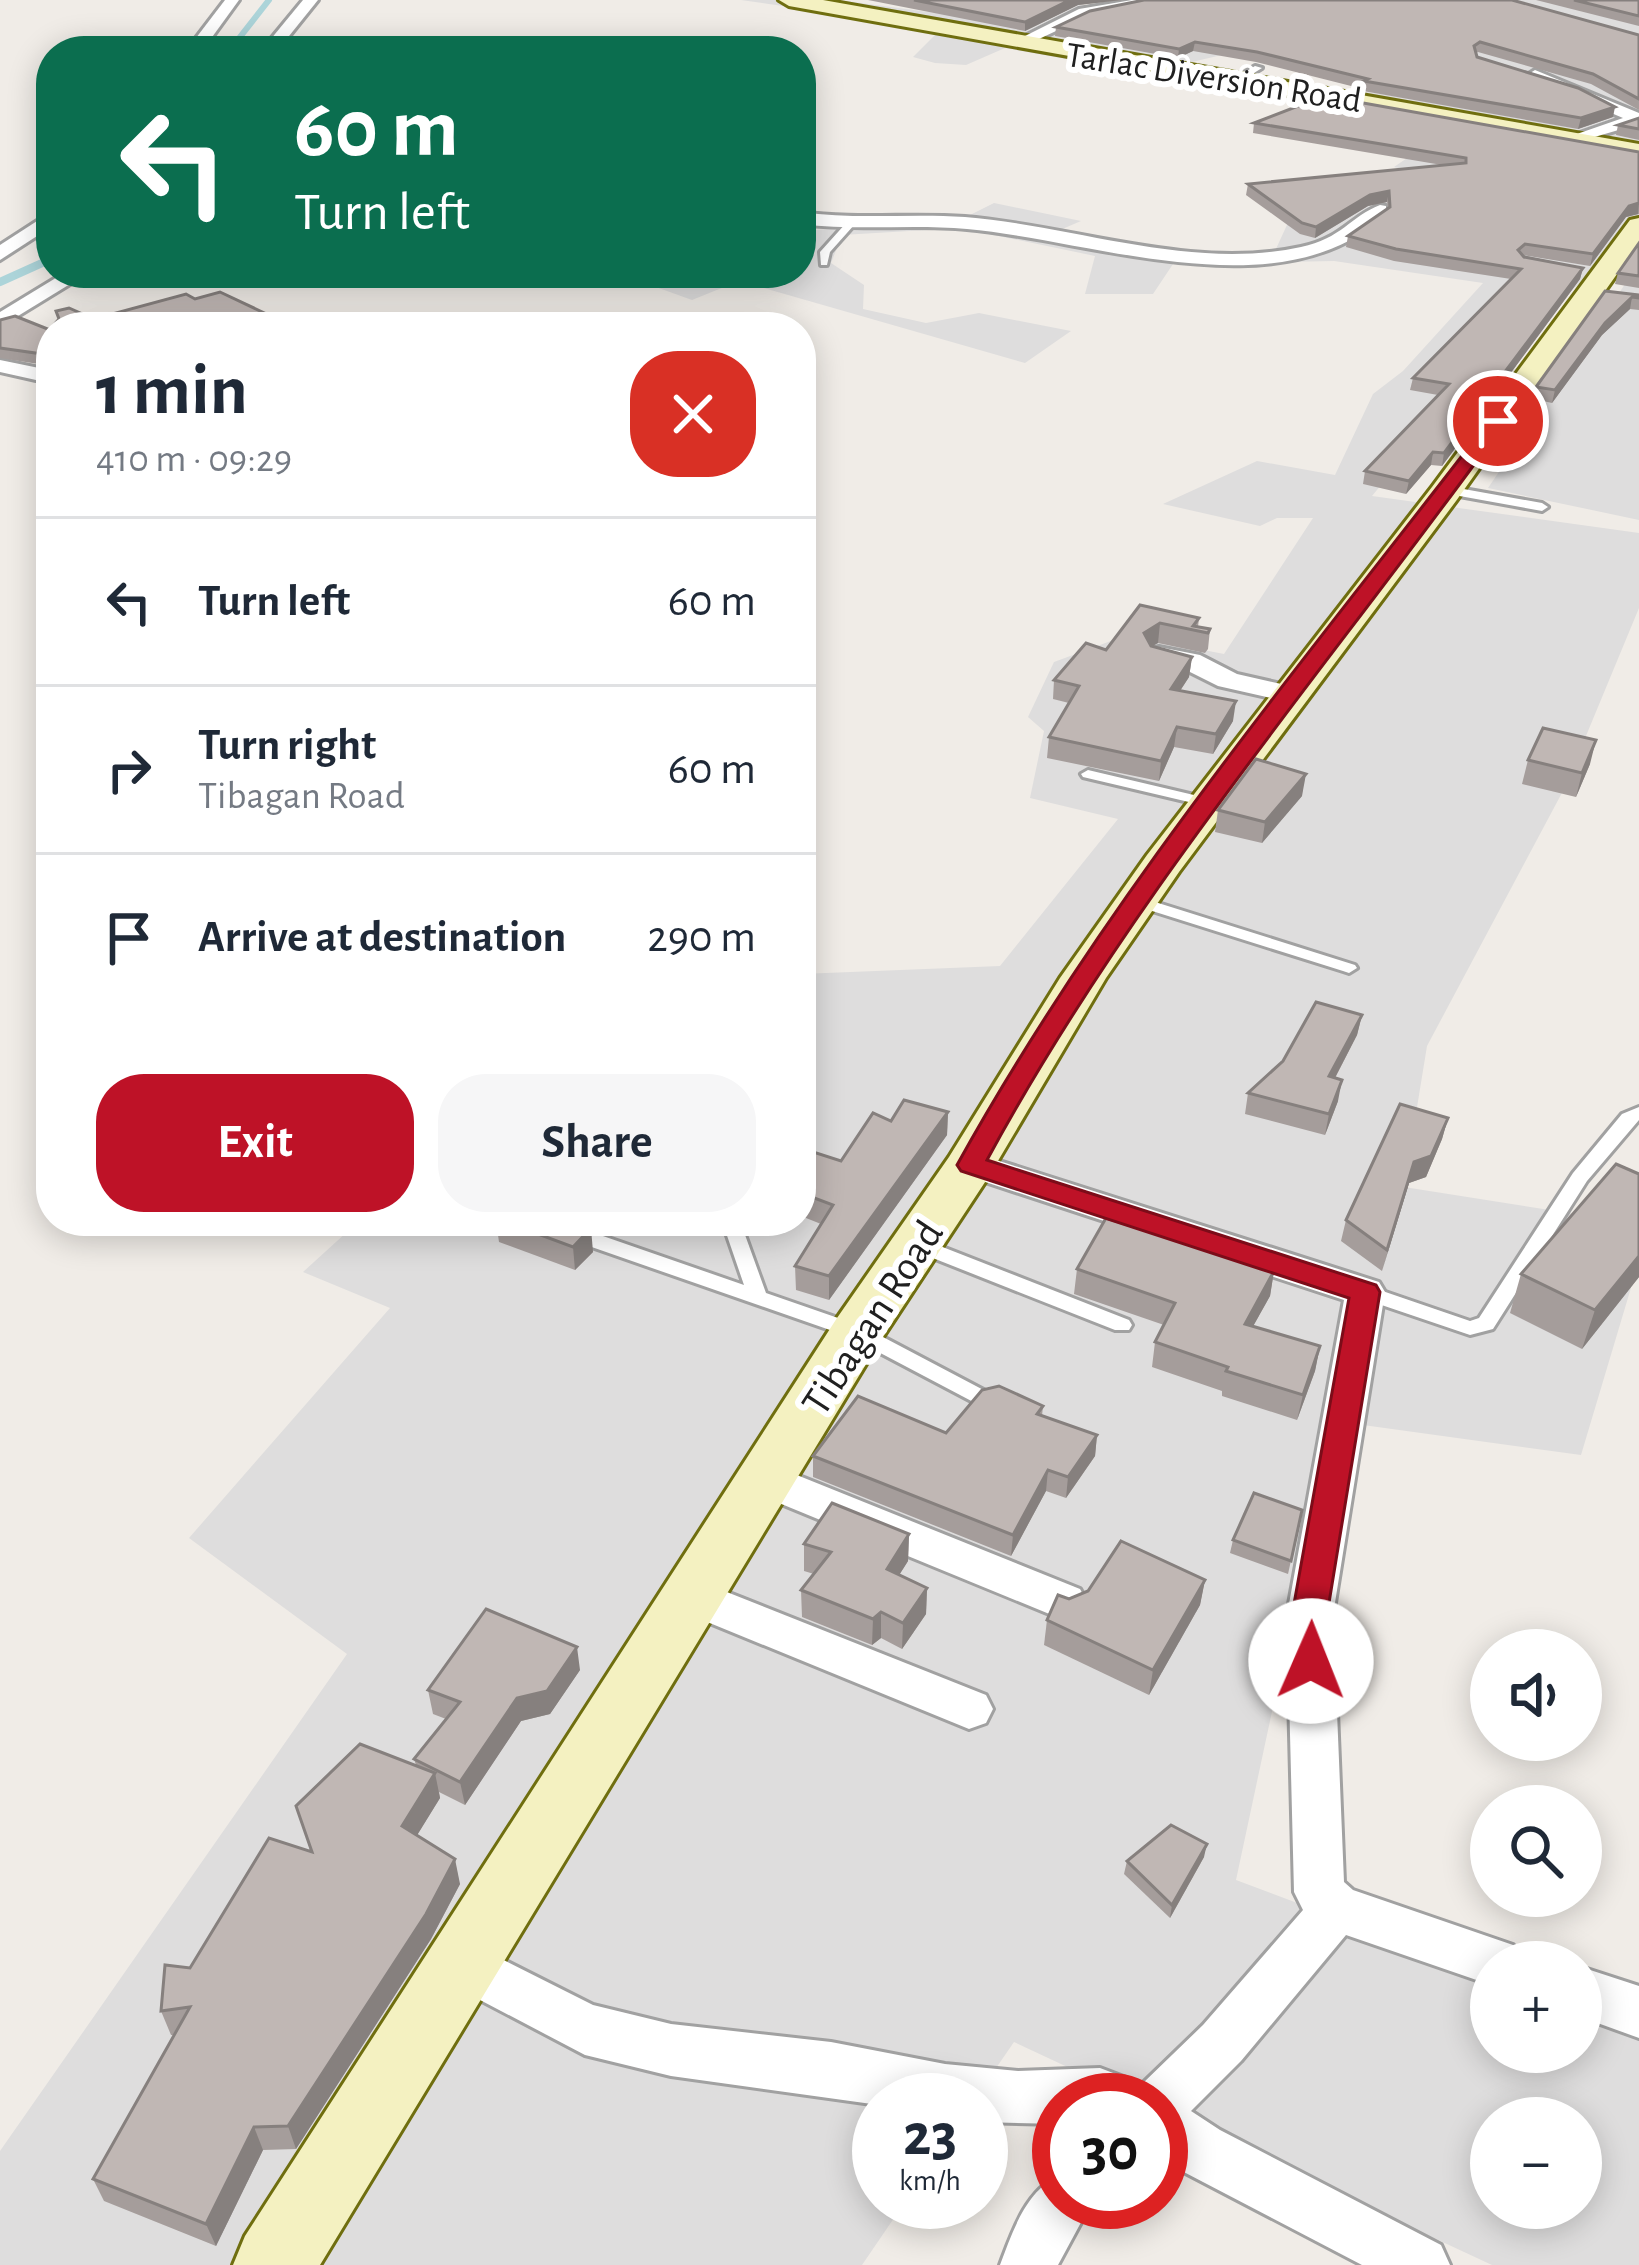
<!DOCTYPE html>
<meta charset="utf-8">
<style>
body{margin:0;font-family:"Alegreya Sans",sans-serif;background:#f6f6f7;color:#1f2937;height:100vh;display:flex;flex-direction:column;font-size:45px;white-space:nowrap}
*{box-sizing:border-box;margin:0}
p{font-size:39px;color:#747a83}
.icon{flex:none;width:66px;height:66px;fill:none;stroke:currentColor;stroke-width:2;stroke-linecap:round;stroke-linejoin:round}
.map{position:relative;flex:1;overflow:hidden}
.sheet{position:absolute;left:36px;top:312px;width:780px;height:924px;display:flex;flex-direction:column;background:#fff;border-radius:48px;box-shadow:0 6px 30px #0003}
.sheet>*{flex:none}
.hud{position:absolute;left:36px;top:36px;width:780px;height:252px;border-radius:48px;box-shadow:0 6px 30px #0003;background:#0b6e4f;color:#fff;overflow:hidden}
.controls{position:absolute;left:1470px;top:1629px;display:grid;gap:24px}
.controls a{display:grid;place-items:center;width:132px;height:132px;border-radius:50%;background:#fff;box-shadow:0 6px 30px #0003;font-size:60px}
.speed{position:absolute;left:852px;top:2073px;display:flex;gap:24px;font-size:60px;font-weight:700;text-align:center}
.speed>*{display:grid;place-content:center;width:156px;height:156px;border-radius:50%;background:#fff;box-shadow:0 6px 30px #0003;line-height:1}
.speed small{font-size:30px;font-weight:400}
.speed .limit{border:18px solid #d22;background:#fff;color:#111}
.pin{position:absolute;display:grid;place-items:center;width:102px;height:102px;color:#fff;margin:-51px;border:6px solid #fff;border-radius:50%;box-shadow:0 3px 12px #0007}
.me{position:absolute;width:132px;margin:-66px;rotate:1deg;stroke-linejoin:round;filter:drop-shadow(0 0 9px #0008)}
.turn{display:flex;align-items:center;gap:42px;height:252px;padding:0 60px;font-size:54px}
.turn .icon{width:156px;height:156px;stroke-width:2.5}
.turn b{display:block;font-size:84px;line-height:102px}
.round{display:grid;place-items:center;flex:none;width:126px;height:126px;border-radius:48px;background:#f6f6f7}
.overview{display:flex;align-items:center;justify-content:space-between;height:204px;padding:0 60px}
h1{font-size:72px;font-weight:700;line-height:90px}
.cta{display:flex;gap:24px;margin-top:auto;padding:24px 60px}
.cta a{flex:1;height:138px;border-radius:48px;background:#be1227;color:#fff;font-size:48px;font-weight:700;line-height:138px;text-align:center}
.cta a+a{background:#f6f6f7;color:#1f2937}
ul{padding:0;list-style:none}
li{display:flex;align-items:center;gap:36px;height:168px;padding:0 60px;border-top:3px solid #e0e1e3}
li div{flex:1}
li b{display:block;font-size:45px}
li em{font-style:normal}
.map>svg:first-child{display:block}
.residential{fill:#dedddd;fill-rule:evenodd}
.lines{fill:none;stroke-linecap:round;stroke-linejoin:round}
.stream-far1{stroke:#acd4d9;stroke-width:6}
.stream{stroke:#acd4d9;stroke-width:8}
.lane-casing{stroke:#a1a1a1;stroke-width:6}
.street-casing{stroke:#a1a1a1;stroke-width:6}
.secondary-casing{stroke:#6f6e0f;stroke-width:6}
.lane{fill:#fff;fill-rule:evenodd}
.street{fill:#fff;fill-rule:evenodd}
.secondary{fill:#f4f1c1;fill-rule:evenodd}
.wall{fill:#a59d9b}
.shaded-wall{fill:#86807e}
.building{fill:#c0b7b4;stroke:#86807e;stroke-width:3}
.route{fill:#be1227;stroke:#7c0c19;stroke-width:3}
.labels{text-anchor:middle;stroke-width:12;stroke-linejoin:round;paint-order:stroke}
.far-street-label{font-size:36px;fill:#202020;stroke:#fff}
.street-label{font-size:42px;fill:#202020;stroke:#fff}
</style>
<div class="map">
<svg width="1639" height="2265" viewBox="0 0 1639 2265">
<rect width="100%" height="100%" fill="#f0ece7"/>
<g class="residential">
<path d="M741,0h97l113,15 84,-15 52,6 9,14 143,31 -60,14 257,37 -180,-102h369l14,9v215l-29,33 -144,125 -94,114 267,37v75l-75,181 -137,257 -23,141 235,37v37l-58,194 -247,-34 -98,459 255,96v76h90v-43l58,21v235h-147l-331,-154v-11h-23l-124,-58 -40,58h-95v102h26l-43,63h-862v-114l347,-497 -158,-116 201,-230 -87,-36 56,-51h442v-247l199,-8 118,-147 -88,-21 14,-67 -16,-14 26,-55 73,-27 97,19 89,-136h-36l-17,8 -97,-22 94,-43 78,14 38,-81 30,-23 80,-88 -149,-22 -161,3 -20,30h-68l10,-38 -135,-28 -118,7 -11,28 33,22 -1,24 63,14 53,-10 92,18 -46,32 -286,-82 -47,19 -75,-27h184v-42l161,-12 32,-16 87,18 -35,15 145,20 84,-5 17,-37 125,-41 -23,-6 22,-15 14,-28 -425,-76 -39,17 -31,-2 -22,-6 28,-28zM1491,2118h90v90h-90z"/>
<polygon points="1639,262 1639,520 1488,488 1602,320"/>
</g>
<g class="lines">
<polyline class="stream-far1" points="229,51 269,0"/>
<polyline class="stream" points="0,282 51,259"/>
<defs>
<g id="lane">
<polygon points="1255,66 1262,68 1241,81 1234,79"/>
<polygon points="847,222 855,224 830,252 827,265 821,265 820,252"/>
<polygon points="1447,486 1542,503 1548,507 1542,511 1443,493 1443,487"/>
<polygon points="1088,770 1215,800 1217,803 1210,807 1083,777 1081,774"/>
<polygon points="1136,896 1355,965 1357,968 1349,973 1343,971 1130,904 1128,901"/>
<polygon points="1639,1107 1639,1120 1587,1181 1493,1329 1470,1335 1358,1297 1355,1292 1358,1287 1365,1285 1470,1321 1479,1318 1573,1173 1622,1114"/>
<polygon points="722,1221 740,1221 766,1293 864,1327 993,1395 996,1400 993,1405 986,1408 979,1405 850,1337 563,1237 561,1232 570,1225 577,1227 744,1285"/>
<polygon points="917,1237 1129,1320 1132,1325 1129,1330 1115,1330 910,1249 907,1244 910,1239"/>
</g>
<g id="street">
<polygon points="225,0 239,0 202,51 186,51"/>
<polygon points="303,0 318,0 277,51 261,51"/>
<polygon points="1132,0 1165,0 1088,16 1024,46 1011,43 1079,9"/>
<polygon points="1535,70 1639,113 1639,124 1574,143 1574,135 1623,118 1529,78 1527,75"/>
<path d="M1380,205l6,1v8c-103,99 -293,26 -419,15 -55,-5 -111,2 -166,-5v-12c55,8 109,1 164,5 110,9 226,54 336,30 40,-8 50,-31 79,-42z"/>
<polygon points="51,212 51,227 0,260 0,245"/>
<polygon points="64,273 88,273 0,327 0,312"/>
<polygon points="0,360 44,369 47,374 36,380 0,372"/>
<polygon points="1159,647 1200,655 1237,674 1299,688 1303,694 1289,702 1218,686 1182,668 1150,661 1146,655 1150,649"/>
<polygon points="971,1152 1379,1282 1385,1292 1333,1615 1344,1882 1353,1890 1513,1945 1521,1962 1491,1962 1491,1985 1346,1935 1241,2061 1191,2111 1220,2130 1441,2245 1450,2265 1362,2265 1180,2170 1161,2156 1161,2100 1059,2100 1059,2124 981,2122 981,2100 879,2100 879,2105 671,2076 585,2055 444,1981 436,1964 444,1947 462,1939 593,2005 671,2024 831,2042 945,2064 1018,2071 1100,2068 1142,2084 1203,2025 1303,1910 1294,1892 1287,1615 1344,1300 958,1173 953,1164 958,1155"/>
<polygon points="767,1463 1080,1589 1087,1602 1080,1615 1064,1620 752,1492 746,1480 752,1468"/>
<polygon points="694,1579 986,1695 993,1709 986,1723 969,1729 678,1610 672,1597 678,1584"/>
<polygon points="1581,1967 1639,1986 1639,2038 1581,2017"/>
<path d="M1059,2176v26h33l-34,63h-58c12,-32 26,-75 59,-89z"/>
</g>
<g id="secondary">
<polygon points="779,0 823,0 1639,144 1639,158 789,6"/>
<polygon points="1639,218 1639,243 1456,501 1179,872 1106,978 989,1176 877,1346 320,2265 233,2265 245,2236 837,1318 949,1157 1060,978 1147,855 1432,487 1630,220"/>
</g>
</defs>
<use href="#lane" class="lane-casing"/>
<use href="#street" class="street-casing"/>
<use href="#secondary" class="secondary-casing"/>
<use href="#lane" class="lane"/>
<use href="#street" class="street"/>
<use href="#secondary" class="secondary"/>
</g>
<g class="wall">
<polygon points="868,0 1122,0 1078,5 1025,31"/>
<polygon points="1536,0 1639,0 1639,26"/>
<polygon points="1056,27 1639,35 1639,110 1591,84 1478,52 1476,53 1477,57 1613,117 1578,129 1363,91 1363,89 1256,62 1193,51 1178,58 1055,36"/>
<polygon points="1639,118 1639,140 1616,135 1618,125"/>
<polygon points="1254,123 1639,152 1639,214 1626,217 1590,266 1522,255 1583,268 1580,279 1442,466 1431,465 1406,494 1363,484 1365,471 1438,395 1410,390 1413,378 1511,279 1394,261 1346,247 1348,236 1388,209 1387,202 1368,206 1315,238 1300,234 1246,195 1248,184 1442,165 1253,133"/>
<polygon points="1639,243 1639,288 1615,284 1618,273"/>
<polygon points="1605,291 1639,295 1639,310 1630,309 1602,335 1552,403 1534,399 1536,387"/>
<polygon points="0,320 50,330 51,329 51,374 45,365 0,358"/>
<polygon points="1140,605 1199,618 1198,627 1210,629 1208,649 1205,653 1158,643 1152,646 1192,657 1189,677 1180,691 1233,721 1213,754 1174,747 1159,781 1047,758 1049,737 1069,703 1053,699 1054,680 1106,650"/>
<polygon points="1528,760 1590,764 1576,797 1522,784"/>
<polygon points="1302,796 1262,843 1215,832 1218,810"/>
<polygon points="1362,1015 1357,1035 1335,1078 1338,1101 1325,1135 1245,1114 1248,1093"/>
<polygon points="948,1112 947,1135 829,1300 796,1290 795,1266 821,1224 801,1216 801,1148 841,1161 891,1121"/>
<polygon points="1448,1118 1442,1139 1426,1177 1409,1183 1382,1271 1341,1241 1346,1220"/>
<polygon points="496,1221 570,1221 593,1252 575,1270 499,1242"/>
<polygon points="574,1221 624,1221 611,1234"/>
<polygon points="1077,1269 1274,1271 1270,1296 1253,1326 1320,1346 1315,1371 1297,1420 1222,1396 1222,1391 1152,1367 1155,1342 1164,1325 1074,1294"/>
<polygon points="1521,1274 1639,1277 1582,1349 1510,1313"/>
<polygon points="1043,1406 1042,1416 1097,1435 1095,1456 1066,1498 1046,1491 1011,1556 813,1477 813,1456 946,1433"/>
<polygon points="1302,1510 1288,1574 1230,1553 1233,1540"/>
<polygon points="909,1534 908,1561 899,1575 927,1588 926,1614 902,1649 881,1638 872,1645 802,1617 801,1590 814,1574 804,1571 804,1544"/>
<polygon points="1205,1580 1200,1605 1149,1695 1044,1645 1047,1620 1069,1599"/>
<polygon points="580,1670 550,1714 521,1721 465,1805 439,1792 440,1798 417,1835 460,1884 431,1939 296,2149 263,2150 216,2246 104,2201 93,2179 174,2035 171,2035 161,2011 190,1968 311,1852 296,1806 416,1765 414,1759 446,1719 433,1714 428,1690"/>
<polygon points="1204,1857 1170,1918 1124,1874 1127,1861"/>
</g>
<g class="shaded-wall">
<polygon points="1070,0 1122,0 1078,5 1025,31 1025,22"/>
<polygon points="1195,42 1193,51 1178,58 1179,49"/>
<polygon points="1615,107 1613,117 1578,129 1581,118"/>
<polygon points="1389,191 1387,202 1368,206 1315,238 1316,227 1370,195"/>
<polygon points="1639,203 1638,214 1626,217 1590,266 1593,254 1629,206"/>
<polygon points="1583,268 1580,279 1442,466 1444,453"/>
<polygon points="1632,297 1630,309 1602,335 1552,403 1555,390 1605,323"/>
<polygon points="275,318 277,327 250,327"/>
<polygon points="1433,452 1431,465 1406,494 1409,481"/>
<polygon points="1160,623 1158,643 1142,652 1144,633"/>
<polygon points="1192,657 1189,677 1168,709 1171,689"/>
<polygon points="1236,701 1233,721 1213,754 1216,734"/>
<polygon points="1177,727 1174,747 1159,781 1161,761"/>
<polygon points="1596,740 1590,764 1576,797 1582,773"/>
<polygon points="1306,774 1302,796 1262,843 1265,822"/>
<polygon points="1362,1015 1357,1035 1325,1097 1329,1076"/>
<polygon points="1342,1080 1338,1101 1325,1135 1329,1114"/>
<polygon points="948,1112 947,1135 829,1300 829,1276"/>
<polygon points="1448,1118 1442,1139 1426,1177 1409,1183 1382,1271 1414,1162"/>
<polygon points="610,1221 624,1221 611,1234"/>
<polygon points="591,1228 593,1252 575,1270 573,1247"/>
<polygon points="1639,1256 1639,1277 1582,1349 1595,1310"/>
<polygon points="1274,1271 1270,1296 1241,1348 1245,1324"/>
<polygon points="1320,1346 1315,1371 1297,1420 1303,1395"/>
<polygon points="1097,1435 1095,1456 1066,1498 1068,1477"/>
<polygon points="1048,1470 1046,1491 1011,1556 1013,1535"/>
<polygon points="909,1534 908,1561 886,1596 887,1569"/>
<polygon points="1205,1580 1200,1605 1149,1695 1153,1670"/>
<polygon points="927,1588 926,1614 902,1649 903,1623"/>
<polygon points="881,1612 881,1638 872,1645 873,1619"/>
<polygon points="577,1647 580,1670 550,1714 521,1721 465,1805 460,1782 517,1698"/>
<polygon points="435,1773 440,1798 408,1850 402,1826"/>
<polygon points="1207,1844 1204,1857 1170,1918 1172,1905"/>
<polygon points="455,1859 460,1884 431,1939 296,2149 288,2126"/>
<polygon points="254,2127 263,2150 216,2246 206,2224"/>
</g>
<g class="building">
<polygon points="914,0 1070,0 1025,22"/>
<polygon points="1144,0 1512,0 1639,35 1639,99 1593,74 1480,42 1474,46 1477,57 1578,88 1615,107 1581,118 1364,81 1368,79 1257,52 1195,42 1179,49 1056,27 1090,11"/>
<polygon points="1574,0 1639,0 1639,16"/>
<polygon points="1324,96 1639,152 1639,203 1629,206 1593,254 1525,244 1518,250 1524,257 1583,268 1444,453 1433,452 1409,481 1365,471 1449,384 1413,378 1521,269 1396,249 1348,236 1390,207 1389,191 1370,195 1316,227 1302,223 1248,184 1466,163 1466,158 1254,123"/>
<polygon points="1639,118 1639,129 1618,125"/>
<polygon points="1639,243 1639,276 1618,273"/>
<polygon points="1605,291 1639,295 1639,298 1632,297 1605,323 1555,390 1536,387"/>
<polygon points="220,292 275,318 250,327 52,327 59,319 56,311 69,308 94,319 186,294 195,299"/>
<polygon points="15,316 50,330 51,329 51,364 49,365 42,354 0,348 0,320"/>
<polygon points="1140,605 1199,618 1193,626 1210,629 1208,633 1160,623 1144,633 1151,646 1192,657 1171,689 1236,701 1216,734 1177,727 1161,761 1049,737 1079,686 1054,680 1086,643 1106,650"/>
<polygon points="1543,728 1596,740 1582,773 1528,760"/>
<polygon points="1256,759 1306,774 1265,822 1218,810"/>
<polygon points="1316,1002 1362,1015 1329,1076 1342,1080 1329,1114 1248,1093 1283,1061"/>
<polygon points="904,1100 948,1112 829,1276 795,1266 833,1205 801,1193 801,1148 841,1161 873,1113 891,1121"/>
<polygon points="1400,1104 1448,1118 1431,1156 1414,1162 1387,1250 1346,1220"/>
<polygon points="1616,1164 1639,1174 1639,1256 1595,1310 1521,1274"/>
<polygon points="1106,1218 1274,1271 1245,1324 1320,1346 1303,1395 1226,1371 1228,1367 1155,1342 1175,1303 1077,1269"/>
<polygon points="503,1221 570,1221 591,1228 573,1247"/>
<polygon points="999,1386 1043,1406 1037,1414 1097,1435 1068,1477 1048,1470 1013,1535 813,1456 858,1396 946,1433 982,1390"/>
<polygon points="1254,1493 1302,1510 1291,1561 1233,1540"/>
<polygon points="832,1503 909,1534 887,1569 927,1588 903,1623 881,1612 873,1619 801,1590 831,1552 804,1544"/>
<polygon points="1121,1541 1205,1580 1153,1670 1047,1620 1058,1595 1069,1599 1088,1591"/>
<polygon points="486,1609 577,1647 547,1691 517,1698 460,1782 414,1759 460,1702 428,1690"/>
<polygon points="360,1744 435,1773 402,1826 455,1859 426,1914 288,2126 254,2127 206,2224 93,2179 190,2007 161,2011 165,1965 190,1968 269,1838 312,1852 296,1806"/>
<polygon points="1171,1825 1207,1844 1172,1905 1127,1861"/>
</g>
<path class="route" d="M1492,417l14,4c-176,244 -375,473 -519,739l389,125 4,7 -53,323 2,46 -5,11 -13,4 -12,-4 -5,-11 -2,-46 57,-317 -388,-127 -4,-6c148,-268 349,-506 535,-748z"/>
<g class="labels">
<g class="far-street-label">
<text transform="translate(1214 76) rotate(9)" y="13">Tarlac Diversion Road</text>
</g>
<g class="street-label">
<text transform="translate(871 1317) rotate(-57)" y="15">Tibagan Road</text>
</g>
</g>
</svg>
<div class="controls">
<a><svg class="icon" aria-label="sound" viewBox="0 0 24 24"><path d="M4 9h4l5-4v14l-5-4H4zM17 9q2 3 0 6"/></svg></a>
<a><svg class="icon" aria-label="search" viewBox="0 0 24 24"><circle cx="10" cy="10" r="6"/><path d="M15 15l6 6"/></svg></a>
<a>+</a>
<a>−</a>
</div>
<div class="speed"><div>23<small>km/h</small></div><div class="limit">30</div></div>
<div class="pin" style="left:1498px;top:421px;background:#d93025"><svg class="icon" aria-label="arrive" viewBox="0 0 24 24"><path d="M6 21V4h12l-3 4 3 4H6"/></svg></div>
<svg class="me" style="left:1311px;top:1661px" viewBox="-20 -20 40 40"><circle r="19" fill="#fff"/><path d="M0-13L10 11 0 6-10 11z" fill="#be1227"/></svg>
<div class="hud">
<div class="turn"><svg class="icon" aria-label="left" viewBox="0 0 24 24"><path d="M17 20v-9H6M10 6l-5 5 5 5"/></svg><div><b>60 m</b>Turn left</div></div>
</div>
<section class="sheet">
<div class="overview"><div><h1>1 min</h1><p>410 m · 09:29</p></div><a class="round" style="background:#d93025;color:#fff"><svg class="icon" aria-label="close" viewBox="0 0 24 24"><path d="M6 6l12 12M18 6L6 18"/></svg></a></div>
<ul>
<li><svg class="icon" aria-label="left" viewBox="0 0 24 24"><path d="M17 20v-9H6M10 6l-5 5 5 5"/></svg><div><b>Turn left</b></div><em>60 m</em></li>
<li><svg class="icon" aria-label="right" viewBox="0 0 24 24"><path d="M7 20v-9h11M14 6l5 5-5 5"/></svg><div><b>Turn right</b><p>Tibagan Road</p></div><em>60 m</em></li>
<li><svg class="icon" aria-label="arrive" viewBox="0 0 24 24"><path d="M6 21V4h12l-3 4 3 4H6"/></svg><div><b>Arrive at destination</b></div><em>290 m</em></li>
</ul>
<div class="cta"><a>Exit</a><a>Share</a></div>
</section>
</div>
